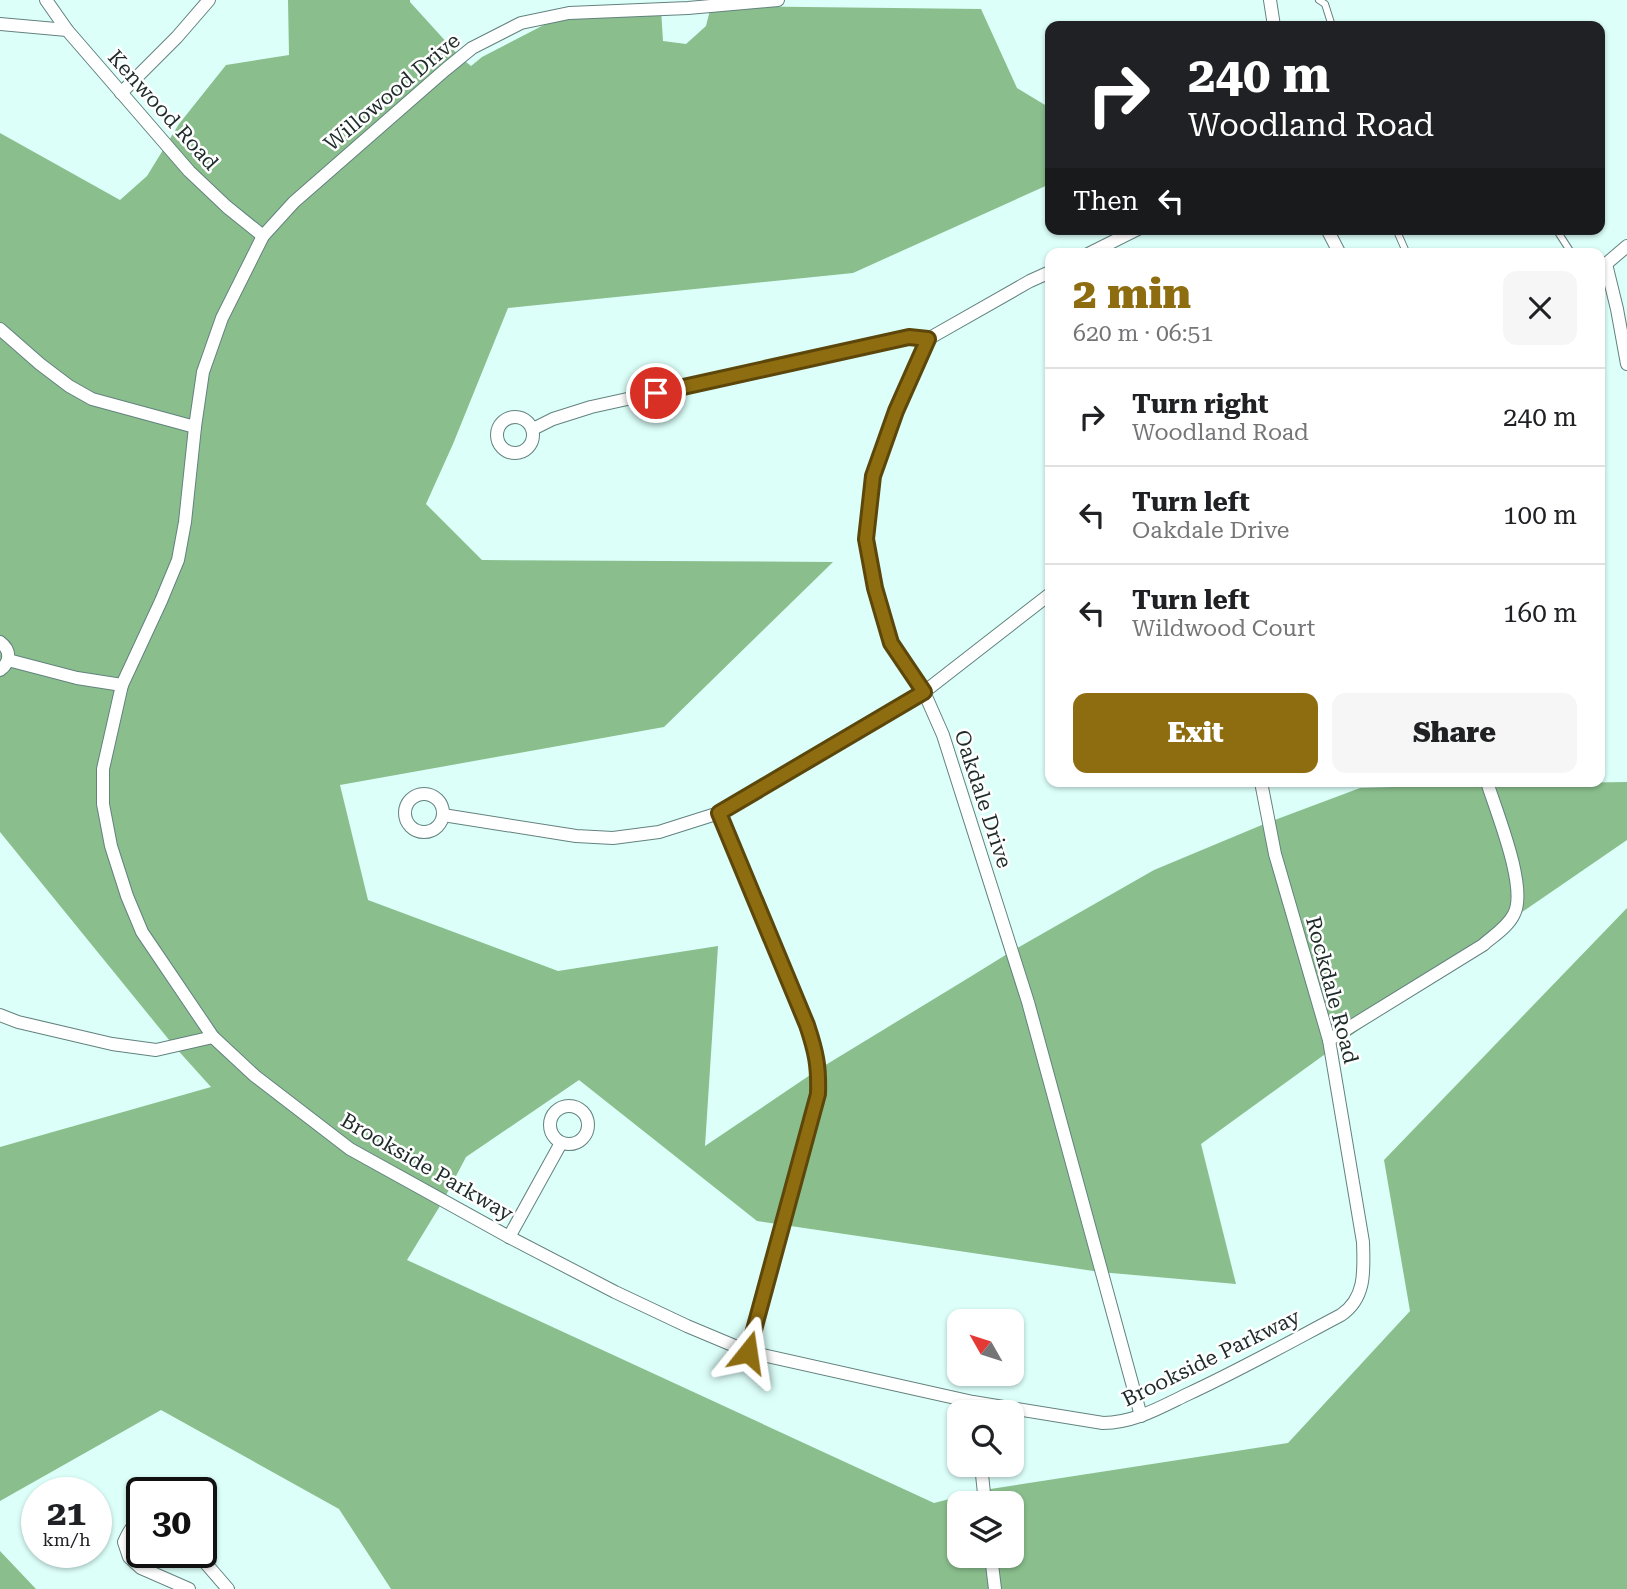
<!DOCTYPE html>
<meta charset="utf-8">
<style>
body{margin:0;font-family:"Roboto Serif",serif;background:#f6f6f6;color:#202124;height:100vh;display:flex;flex-direction:column;font-size:26px;white-space:nowrap}
*{box-sizing:border-box;margin:0}
p{font-size:23px;color:#757577}
.icon{flex:none;width:38px;height:38px;fill:none;stroke:currentColor;stroke-width:2;stroke-linecap:round;stroke-linejoin:round}
.map{position:relative;flex:1;overflow:hidden}
.side{position:absolute;left:1045px;top:248px;width:560px;height:539px;display:flex;flex-direction:column;background:#fff;border-radius:14px;box-shadow:0 2px 5px #0004}
.side>*{flex:none}
.guide{position:absolute;left:1045px;top:21px;width:560px;height:214px;border-radius:14px;box-shadow:0 2px 5px #0004;background:#202124;color:#fff;overflow:hidden}
.needle{width:46px;rotate:309deg}
.buttons{position:absolute;left:947px;top:1309px;display:grid;gap:14px}
.buttons a{display:grid;place-items:center;width:77px;height:77px;border-radius:14px;background:#fff;box-shadow:0 2px 5px #0004;font-size:35px}
.speed{position:absolute;left:21px;top:1477px;display:flex;gap:14px;font-size:35px;font-weight:700;text-align:center}
.speed>*{display:grid;place-content:center;width:91px;height:91px;border-radius:50%;background:#fff;box-shadow:0 2px 5px #0004;line-height:1}
.speed small{font-size:18px;font-weight:400}
.speed .limit{border:4px solid #111;border-radius:10px;background:#fff;color:#111}
.pin{position:absolute;display:grid;place-items:center;width:60px;height:60px;color:#fff;margin:-30px;border:4px solid #fff;border-radius:50%;box-shadow:0 2px 7px #0007}
.me{position:absolute;width:77px;margin:-38px;rotate:15deg;stroke-linejoin:round;filter:drop-shadow(0 0 5px #0008)}
.turn{display:flex;align-items:center;gap:24px;height:147px;padding:0 28px;font-size:32px}
.turn .icon{width:91px;height:91px;stroke-width:2.5}
.turn b{display:block;font-size:49px;line-height:60px}
.then{display:flex;align-items:center;height:66px;padding:0 28px;background:#0003;gap:14px;font-size:26px}
.round{display:grid;place-items:center;flex:none;width:74px;height:74px;border-radius:14px;background:#f6f6f6}
.summary{display:flex;align-items:center;justify-content:space-between;height:119px;padding:0 28px}
h1{font-size:42px;font-weight:800;line-height:52px;color:#8e6c10}
.button{display:flex;gap:14px;margin-top:auto;padding:14px 28px}
.button a{flex:1;height:80px;border-radius:14px;background:#8e6c10;color:#fff;font-size:28px;font-weight:800;line-height:80px;text-align:center}
.button a+a{background:#f6f6f6;color:#202124}
ul{padding:0;list-style:none}
li{display:flex;align-items:center;gap:21px;height:98px;padding:0 28px;border-top:2px solid #e0e0e0}
li div{flex:1}
li b{display:block;font-size:26px}
li em{font-style:normal}
.map>svg:first-child{display:block}
.forest{fill:#8abf8d;fill-rule:evenodd}
.lines{fill:none;stroke-linecap:round;stroke-linejoin:round}
.service-casing{stroke:#63827e;stroke-width:8}
.minor-casing{stroke:#63827e;stroke-width:14}
.service{stroke:#fff;stroke-width:6}
.minor{stroke:#fff;stroke-width:12}
.route-casing{stroke:#5c460a;stroke-width:18}
.route{stroke:#8e6c10;stroke-width:12}
.labels{text-anchor:middle;stroke-width:5;stroke-linejoin:round;paint-order:stroke}
.street-label{font-size:21px;fill:#1e2b29;stroke:#fff}
</style>
<div class="map">
<svg width="1627" height="1589" viewBox="0 0 1627 1589">
<rect width="100%" height="100%" fill="#dcfffa"/>
<g class="forest">
<path d="M288,0h122v2l50,55 11,9 11,-9 85,-44 94,-4 2,32 23,3 20,-18 5,-20 270,3 36,79 33,20v76l-197,89 -345,35 -55,136 -27,60 56,56 351,2 -169,165 -324,58 28,115 190,71 160,-25 -13,200 114,-77 151,-92 42,-26 142,-81 115,-48 91,-34 127,-4 140,-2v58l-118,81 -308,223 35,140 -136,-12 -343,-51 -178,-141 -113,77 -23,44 -36,59 527,243 50,-13 304,-47 122,-132 -26,-151 243,-252v681h-1236l-52,-80 -178,-99 -161,91v-354l211,-60 -37,-41 -174,-214v-699l120,67 27,-24 32,-52 47,-59 63,-10zM959,1503h53v53h-53z"/>
<polygon points="0,1551 36,1589 0,1589"/>
</g>
<g class="lines">
<defs>
<g id="service">
<polyline points="1319,0 1325,4 1332,26"/>
<polyline points="1396,229 1407,254"/>
<polyline points="1556,229 1572,254"/>
</g>
<g id="minor">
<polyline points="46,0 67,30 189,171 227,207 263,236"/>
<path d="M778,0l-90,8 -119,5 -48,10 -49,25 -27,22 -151,132 -31,34 -41,82 -19,54 -8,55 -10,95 -7,38 -17,41 -39,84 -19,84v35l8,42 16,50 15,36 71,105 42,39 95,73 159,88 106,55 72,34 62,26 224,50 130,21c31,0 58,-16 85,-29 52,-24 102,-52 153,-79 25,-17 23,-44 22,-73l-34,-202 -54,-186 -14,-72"/>
<polyline points="1270,0 1274,26"/>
<polyline points="0,24 67,30"/>
<polyline points="121,93 177,37 209,0"/>
<polyline points="1327,229 1340,254"/>
<polyline points="1088,254 1138,229"/>
<polyline points="1606,264 1617,309 1627,364"/>
<polyline points="1600,268 1606,264 1627,246"/>
<polyline points="1050,272 1030,281 928,339 896,411 873,476 866,539 875,588 891,643 924,692 943,735 1028,1002 1141,1416"/>
<polyline points="0,329 40,364 69,386 92,399 195,427"/>
<circle cx="515" cy="435" r="18"/>
<polyline points="533,429 553,419 591,407 909,337 928,339"/>
<path d="M0,642c11,8 11,20 0,28"/>
<polyline points="8,660 77,678 122,685"/>
<circle cx="424" cy="813" r="19"/>
<path d="M719,813l88,212c9,27 12,41 11,70l-69,257"/>
<polyline points="443,815 576,836 613,838 659,832 719,813 924,692 1050,594"/>
<polyline points="0,1015 18,1022 112,1044 156,1050 213,1037"/>
<path d="M1329,1040l154,-95c10,-9 25,-18 31,-31 14,-26 -18,-103 -27,-132"/>
<circle cx="569" cy="1125" r="19"/>
<polyline points="509,1237 561,1143"/>
<polyline points="981,1465 985,1503"/>
<path d="M142,1522c-10,1 -14,12 -18,20l5,15 12,11 48,21"/>
<polyline points="196,1552 228,1589"/>
<polyline points="991,1556 995,1589"/>
</g>
</defs>
<use href="#service" class="service-casing"/>
<use href="#minor" class="minor-casing"/>
<use href="#service" class="service"/>
<use href="#minor" class="minor"/>
</g>
<g class="lines">
<defs>
<path id="route" d="M656,393l253,-56 19,2 -32,72 -23,65 -7,63 9,49 16,55 33,49 -205,121 88,212c9,27 12,41 11,69l-70,258"/>
</defs>
<use href="#route" class="route-casing"/>
<use href="#route" class="route"/>
</g>
<g class="labels">
<g class="street-label">
<text transform="translate(392 92) rotate(-40)" y="7">Willowood Drive</text>
<text transform="translate(163 110) rotate(48)" y="7">Kenwood Road</text>
<text transform="translate(983 799) rotate(72)" y="7">Oakdale Drive</text>
<text transform="translate(1332 990) rotate(75)" y="7">Rockdale Road</text>
<text transform="translate(427 1167) rotate(30)" y="7">Brookside Parkway</text>
<text transform="translate(1211 1358) rotate(-26)" y="7">Brookside Parkway</text>
</g>
</g>
</svg>
<div class="buttons">
<a><svg class="needle" viewBox="-14 -14 28 28"><path d="M0-13l5 13h-10z" fill="#e53935"/><path d="M0 13l5-13h-10z" fill="#757577"/></svg></a>
<a><svg class="icon" aria-label="search" viewBox="0 0 24 24"><circle cx="10" cy="10" r="6"/><path d="M15 15l6 6"/></svg></a>
<a><svg class="icon" aria-label="layers" viewBox="0 0 24 24"><path d="M12 4l9 5-9 5-9-5zM3 14l9 5 9-5"/></svg></a>
</div>
<div class="speed"><div>21<small>km/h</small></div><div class="limit">30</div></div>
<div class="pin" style="left:656px;top:393px;background:#d93025"><svg class="icon" aria-label="arrive" viewBox="0 0 24 24"><path d="M6 21V4h12l-3 4 3 4H6"/></svg></div>
<svg class="me" style="left:748px;top:1352px" viewBox="-20 -20 40 40"><path d="M0-17L14 15 0 8-14 15z" fill="#8e6c10" stroke="#fff" stroke-width="4"/></svg>
<div class="guide">
<div class="turn"><svg class="icon" aria-label="right" viewBox="0 0 24 24"><path d="M7 20v-9h11M14 6l5 5-5 5"/></svg><div><b>240 m</b>Woodland Road</div></div>
<div class="then">Then<svg class="icon" aria-label="left" viewBox="0 0 24 24"><path d="M17 20v-9H6M10 6l-5 5 5 5"/></svg></div>
</div>
<section class="side">
<div class="summary"><div><h1>2 min</h1><p>620 m · 06:51</p></div><a class="round"><svg class="icon" aria-label="close" viewBox="0 0 24 24"><path d="M6 6l12 12M18 6L6 18"/></svg></a></div>
<ul>
<li><svg class="icon" aria-label="right" viewBox="0 0 24 24"><path d="M7 20v-9h11M14 6l5 5-5 5"/></svg><div><b>Turn right</b><p>Woodland Road</p></div><em>240 m</em></li>
<li><svg class="icon" aria-label="left" viewBox="0 0 24 24"><path d="M17 20v-9H6M10 6l-5 5 5 5"/></svg><div><b>Turn left</b><p>Oakdale Drive</p></div><em>100 m</em></li>
<li><svg class="icon" aria-label="left" viewBox="0 0 24 24"><path d="M17 20v-9H6M10 6l-5 5 5 5"/></svg><div><b>Turn left</b><p>Wildwood Court</p></div><em>160 m</em></li>
</ul>
<div class="button"><a>Exit</a><a>Share</a></div>
</section>
</div>
